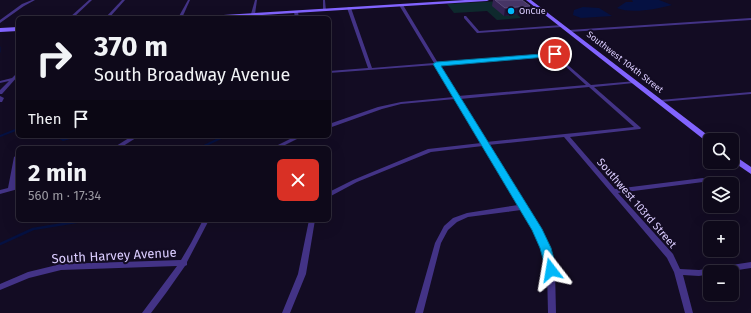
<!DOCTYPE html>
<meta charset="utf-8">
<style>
body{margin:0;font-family:"Fira Sans",sans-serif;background:#1c1727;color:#f1f3f6;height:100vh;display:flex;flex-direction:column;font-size:15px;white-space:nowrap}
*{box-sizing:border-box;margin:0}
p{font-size:13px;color:#9b9aa2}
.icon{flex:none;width:22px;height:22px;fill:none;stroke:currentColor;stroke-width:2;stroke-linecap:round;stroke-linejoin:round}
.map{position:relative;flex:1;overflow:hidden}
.side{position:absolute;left:16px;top:146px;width:315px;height:76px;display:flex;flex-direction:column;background:#0e091a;border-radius:6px;box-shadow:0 4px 16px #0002,0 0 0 1px #2e2a39}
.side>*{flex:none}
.guide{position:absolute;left:16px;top:16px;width:315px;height:122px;border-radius:6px;box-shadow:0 4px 16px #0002,0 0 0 1px #2e2a39;background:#0e091a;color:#f1f3f6;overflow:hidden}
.tools{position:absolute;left:703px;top:133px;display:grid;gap:8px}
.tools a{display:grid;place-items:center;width:36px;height:36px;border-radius:6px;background:#0e091a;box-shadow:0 4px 16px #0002,0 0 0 1px #2e2a39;font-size:20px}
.pin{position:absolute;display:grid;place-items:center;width:34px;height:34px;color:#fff;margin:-17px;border:2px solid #fff;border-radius:50%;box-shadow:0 1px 4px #0007}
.me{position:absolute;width:44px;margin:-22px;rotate:346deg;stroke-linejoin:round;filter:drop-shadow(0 0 3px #0008)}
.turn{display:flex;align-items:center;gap:14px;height:84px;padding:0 12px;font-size:18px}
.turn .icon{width:52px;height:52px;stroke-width:2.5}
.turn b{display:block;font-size:28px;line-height:34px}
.then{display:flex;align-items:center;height:38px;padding:0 12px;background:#0003;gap:8px;font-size:15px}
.round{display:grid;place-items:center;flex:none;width:42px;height:42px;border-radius:6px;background:#1c1727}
.summary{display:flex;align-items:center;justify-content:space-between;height:68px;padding:0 12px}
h1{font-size:24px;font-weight:700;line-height:30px}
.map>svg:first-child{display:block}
.green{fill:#0e292d}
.water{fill:#051142}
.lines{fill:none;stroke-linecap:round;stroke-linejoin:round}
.stream-far2{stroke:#051142;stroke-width:1}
.stream-far1{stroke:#051142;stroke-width:2}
.stream{stroke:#051142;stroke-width:2.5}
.street{fill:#433386;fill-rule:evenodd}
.secondary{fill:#8264ff;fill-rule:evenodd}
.wall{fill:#342352}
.shaded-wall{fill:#1f1237}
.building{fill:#463565;stroke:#5d4d7d}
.route{fill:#00b7f8;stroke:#0077a1}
.poi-dot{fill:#00b7f8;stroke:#130c23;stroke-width:1.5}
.labels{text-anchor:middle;stroke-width:4;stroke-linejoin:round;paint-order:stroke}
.far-poi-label{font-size:9px;fill:#dbcdff;stroke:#130c23;text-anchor:start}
.far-street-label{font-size:9px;fill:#dbcdff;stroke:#130c23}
.street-label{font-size:11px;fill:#dbcdff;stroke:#130c23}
.near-street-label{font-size:13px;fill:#dbcdff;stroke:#130c23}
</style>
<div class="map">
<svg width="751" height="313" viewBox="0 0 751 313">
<rect width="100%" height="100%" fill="#130c23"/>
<polygon class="green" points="520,0 531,7 511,9 521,18 497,20 487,11 454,13 447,4"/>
<g class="water">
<path d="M632,0h27l13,5c-15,4 -41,9 -55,3l9,-6h7z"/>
<polygon points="583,7 599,8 612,16 581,18 573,15 574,10"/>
</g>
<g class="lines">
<polyline class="stream-far2" points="0,47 0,52"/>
<g class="stream-far1">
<polyline points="0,136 18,129"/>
<polyline points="56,136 63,140 76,136"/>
<polyline points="193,148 204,146 225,136"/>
</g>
<polyline class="stream" points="0,244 33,229 88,220"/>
<g class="street">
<polygon points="32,0 35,0 24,6 0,23 0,20 22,4"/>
<polygon points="89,0 92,0 73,18 69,18"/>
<polygon points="122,0 125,0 109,18 105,18"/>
<polygon points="188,0 190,0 182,18 178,18"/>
<polygon points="255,0 257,0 255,14 253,15 251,14"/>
<polygon points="323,0 325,0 326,11 323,10"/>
<path d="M401,4l2,1 35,58 117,-9 36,31 45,-4v1l-2,1 -40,4 46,40 1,1 -1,1 -70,8 45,52 88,-11 2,1 1,1 -1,1 -2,1 -85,11 55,61 7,15 19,1 52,-8v6l-26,4h-15v2l-11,2 -16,-1 10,38h-8l-11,-41 -7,-14 -103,-121 -76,8 58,96 9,29 1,43h-8l-1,-43 -7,-29 -19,-31 -53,7 -11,5 -9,8 -7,13 -18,70h-8l20,-70 9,-17 9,-8 14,-5 51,-8 -35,-59 -52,6 -74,30 -28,15v-5l24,-12 75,-31 53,-6 -26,-44 -54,5 -19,5 -53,19v-4l49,-17 23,-5 53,-5 -19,-32 -106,8v-2l39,-3 -21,-60 2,-1 2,1 21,60 62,-5 -35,-58zM554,56l32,29 -128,11 -19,-31zM589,87l45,40 -148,15 -26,-43z"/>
<polygon points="296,11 298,12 299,18 295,18 294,12"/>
<polygon points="464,16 466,16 479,31 562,25 564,26 562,27 478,33 477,33 464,18"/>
<polygon points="751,18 751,20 569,32 567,31 569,30"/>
<polygon points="17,73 18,73 18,76 2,94 0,94 0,90 9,81 0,83 0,81 12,78"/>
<polygon points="751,92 751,94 660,102 658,101 660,100"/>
<polygon points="0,96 4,98 2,102 0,102"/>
<polygon points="132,136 139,136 120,148 113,148"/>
<polygon points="296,136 303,136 279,148 272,148"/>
<polygon points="17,155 18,156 18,167 15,186 18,185 18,189 0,194 0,190 8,188 14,157"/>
<polygon points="203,220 209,220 187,262 187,265 185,266 166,293 151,313 142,313 177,266 61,270 29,278 0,290 0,284 28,272 61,264 181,260 191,243"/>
<polygon points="309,220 315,220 306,274 290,313 282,313 298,274"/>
</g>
<g class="secondary">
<polygon points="465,0 489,0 487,1 214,18 189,18 191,17"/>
<polygon points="526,0 531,0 714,140 710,140 710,142 707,142"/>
<polygon points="18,27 18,31 0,32 0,28"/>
<polygon points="732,154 751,167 751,174 732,161"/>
</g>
</g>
<polygon class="wall" points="493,0 522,0 528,13 504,16 492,6"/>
<polygon class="shaded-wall" points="530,6 528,13 504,16 505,8"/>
<polygon class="building" points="495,0 522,0 530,6 505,8"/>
<polygon class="route" points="555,53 557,53 557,56 441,66 542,229 551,248 557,270 555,273 551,275 547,273 540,248 532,230 433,64 436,62"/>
<circle class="poi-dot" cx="511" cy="11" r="4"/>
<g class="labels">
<g class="far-poi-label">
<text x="519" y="14">OnCue</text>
</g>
<g class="far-street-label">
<text transform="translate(625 62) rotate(38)" y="3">Southwest 104th Street</text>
</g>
<g class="street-label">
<text transform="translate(637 203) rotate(49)" y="4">Southwest 103rd Street</text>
</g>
<g class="near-street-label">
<text transform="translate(114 255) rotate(-3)" y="5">South Harvey Avenue</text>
</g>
</g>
</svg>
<div class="tools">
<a><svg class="icon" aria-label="search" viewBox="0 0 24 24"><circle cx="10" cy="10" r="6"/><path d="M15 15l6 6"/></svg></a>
<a><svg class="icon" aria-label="layers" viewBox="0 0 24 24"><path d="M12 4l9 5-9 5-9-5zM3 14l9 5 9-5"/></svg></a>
<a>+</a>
<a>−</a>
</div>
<div class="pin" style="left:555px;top:54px;background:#d93025"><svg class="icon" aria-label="arrive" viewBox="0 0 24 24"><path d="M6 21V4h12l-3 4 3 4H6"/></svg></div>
<svg class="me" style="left:551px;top:270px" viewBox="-20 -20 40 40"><path d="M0-17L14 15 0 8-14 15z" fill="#00b7f8" stroke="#fff" stroke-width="4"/></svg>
<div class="guide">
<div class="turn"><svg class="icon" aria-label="right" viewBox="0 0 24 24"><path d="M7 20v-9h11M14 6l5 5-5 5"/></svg><div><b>370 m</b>South Broadway Avenue</div></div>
<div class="then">Then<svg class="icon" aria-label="arrive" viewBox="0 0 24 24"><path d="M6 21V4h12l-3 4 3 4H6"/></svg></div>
</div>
<section class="side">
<div class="summary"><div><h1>2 min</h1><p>560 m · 17:34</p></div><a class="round" style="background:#d93025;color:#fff"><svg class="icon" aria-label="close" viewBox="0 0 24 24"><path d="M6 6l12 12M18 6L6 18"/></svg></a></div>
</section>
</div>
